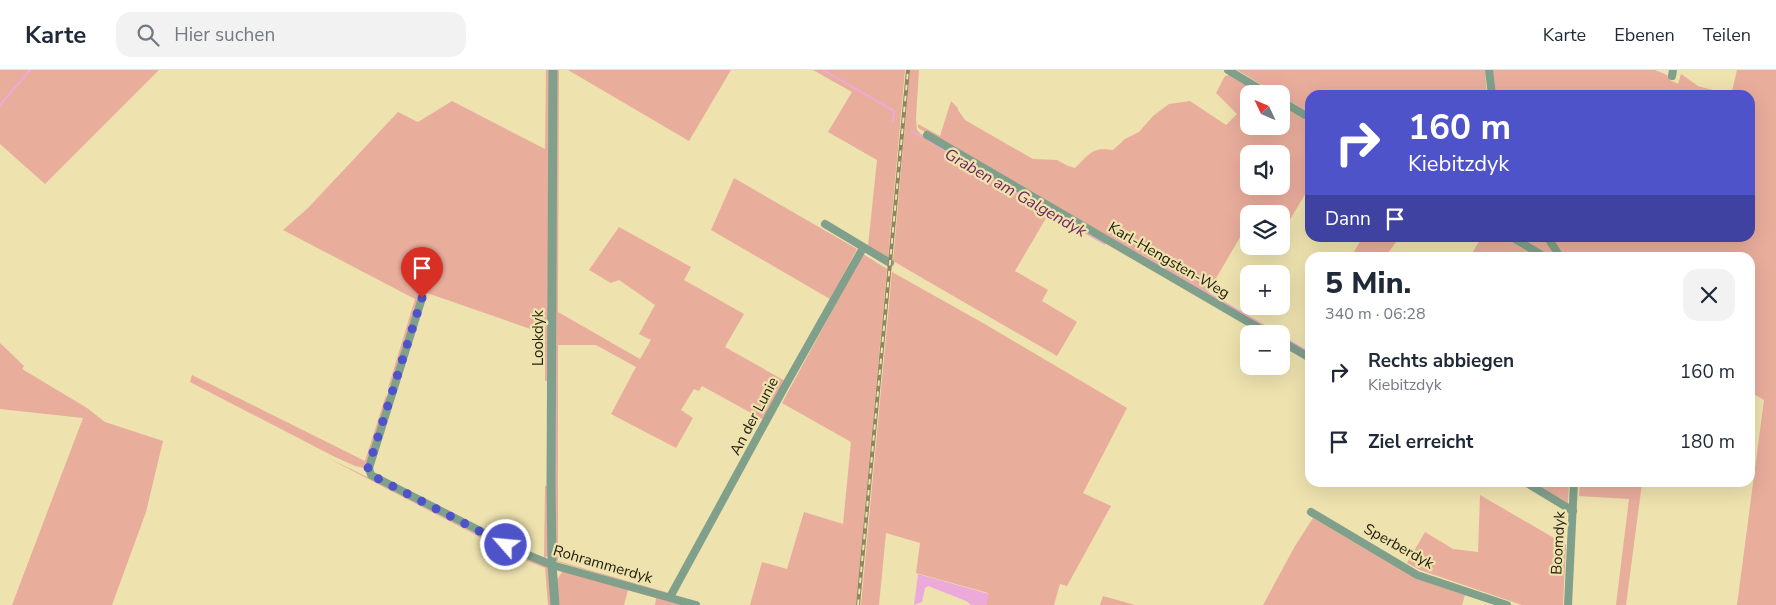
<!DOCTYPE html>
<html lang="de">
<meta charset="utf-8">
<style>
body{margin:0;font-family:"Nunito Sans",sans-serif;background:#f2f2f3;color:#1f2937;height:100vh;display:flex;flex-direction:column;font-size:19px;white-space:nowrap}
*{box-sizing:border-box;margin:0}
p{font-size:16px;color:#747a83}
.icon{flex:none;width:28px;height:28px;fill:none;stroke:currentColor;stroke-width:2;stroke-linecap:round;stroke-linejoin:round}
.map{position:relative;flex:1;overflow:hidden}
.panel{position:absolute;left:1305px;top:182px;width:450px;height:235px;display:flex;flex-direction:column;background:#fff;border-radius:15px;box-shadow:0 5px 20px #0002}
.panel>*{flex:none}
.guide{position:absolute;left:1305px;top:20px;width:450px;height:152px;border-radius:15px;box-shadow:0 5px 20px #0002;background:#4f53c9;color:#fff;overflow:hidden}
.needle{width:32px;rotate:314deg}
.buttons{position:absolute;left:1240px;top:15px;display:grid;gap:10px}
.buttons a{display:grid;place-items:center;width:50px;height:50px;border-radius:10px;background:#fff;box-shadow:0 5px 20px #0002;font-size:25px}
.pin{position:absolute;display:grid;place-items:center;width:42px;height:42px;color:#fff;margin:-51px -21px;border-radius:50% 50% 50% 0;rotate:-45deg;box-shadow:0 0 5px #0007}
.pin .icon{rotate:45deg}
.me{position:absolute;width:55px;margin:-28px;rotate:297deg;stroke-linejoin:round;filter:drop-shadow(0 0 4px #0008)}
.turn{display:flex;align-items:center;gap:18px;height:105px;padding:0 20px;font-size:22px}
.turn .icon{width:65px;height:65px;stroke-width:2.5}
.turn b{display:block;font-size:35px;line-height:42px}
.then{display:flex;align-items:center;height:48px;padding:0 20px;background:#0003;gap:10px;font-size:19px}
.round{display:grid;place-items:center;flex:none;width:52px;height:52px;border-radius:15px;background:#f2f2f3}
.headline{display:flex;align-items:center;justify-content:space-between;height:85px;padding:0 20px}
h1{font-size:30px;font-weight:800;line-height:38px}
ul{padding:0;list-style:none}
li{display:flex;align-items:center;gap:15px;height:70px;padding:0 20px}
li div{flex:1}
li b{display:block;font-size:19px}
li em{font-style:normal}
header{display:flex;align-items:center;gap:30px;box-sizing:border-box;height:70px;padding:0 25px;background:#fff;border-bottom:1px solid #e0e1e3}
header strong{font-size:24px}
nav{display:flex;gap:28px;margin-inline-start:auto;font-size:18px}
.search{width:350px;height:45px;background:#f2f2f3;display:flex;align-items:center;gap:12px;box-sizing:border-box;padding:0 18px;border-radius:15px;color:#747a83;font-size:19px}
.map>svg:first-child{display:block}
.green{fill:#e9ad9c;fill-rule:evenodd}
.water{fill:#ecaada}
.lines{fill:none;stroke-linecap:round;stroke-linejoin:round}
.stream{stroke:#ecaada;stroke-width:2}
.minor{stroke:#81a08c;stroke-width:8}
.tertiary{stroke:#81a08c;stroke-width:9}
.rail-casing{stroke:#8f8661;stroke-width:4}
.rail{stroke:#eee2af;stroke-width:2;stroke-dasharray:5.5;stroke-linecap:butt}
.route{stroke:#4f53c9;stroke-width:9;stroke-dasharray:0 16.2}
.labels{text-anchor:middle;stroke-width:4.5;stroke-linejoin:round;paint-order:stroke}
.street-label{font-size:15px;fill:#211c08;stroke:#eee2af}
.water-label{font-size:16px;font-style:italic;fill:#702561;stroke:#eee2af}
</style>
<header>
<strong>Karte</strong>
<div class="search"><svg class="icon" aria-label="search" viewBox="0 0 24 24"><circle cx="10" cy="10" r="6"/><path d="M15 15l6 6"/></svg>Hier suchen</div>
<nav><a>Karte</a><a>Ebenen</a><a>Teilen</a></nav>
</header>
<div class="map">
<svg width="1776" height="535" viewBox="0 0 1776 535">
<rect width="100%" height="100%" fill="#eee2af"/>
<g class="green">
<polygon points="0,0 159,0 45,114 0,74"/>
<polygon points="546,0 550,0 549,311 545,311 545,264 427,223 394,311 388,318 415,229 283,160 308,138 398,42 418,52 452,31 545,79"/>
<polygon points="555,0 559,0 558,242 640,289 651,270 639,264 655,235 619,210 611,213 589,200 619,157 691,197 684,210 744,244 725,277 785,311 764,350 702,316 699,321 694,319 681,340 693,348 676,378 611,344 636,297 596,275 558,275 558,491 669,523 667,524 558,492 555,489"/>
<polygon points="568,0 731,0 689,71"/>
<polygon points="813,0 905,0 888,188 868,176 877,90 828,62 852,22"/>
<polygon points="910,0 919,0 916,48 917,60 923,66 1106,172 1105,175 1049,143 1015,201 1048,220 1042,231 1077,252 1057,286 893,191"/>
<polygon points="1237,0 1485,0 1487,25 1310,25 1310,43 1281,26 1281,24 1277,24"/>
<polygon points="1491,0 1655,0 1667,5 1670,10 1678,14 1681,4 1698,16 1731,25 1737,0 1776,0 1776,535 1737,535 1764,330 1750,322 1750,188 1566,187 1552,168 1750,168 1750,25 1495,25"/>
<path d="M1229,5l32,19h-12v32h32v-20l29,17v63l-25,42 -4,-3v-11h-20l-5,-3 -2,3h-5v8l-41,70 72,42h-7l-163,-95v-2l-192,-109v-4l22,12 11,-35 7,7v2l7,10 68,39 24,1 11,6 7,2c15,-14 16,-21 38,-18l12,-11 14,-7 14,-16 16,-12 21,-3 36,24 11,-11 -21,-21 9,-17zM1249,84h32v32h-32z"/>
<polygon points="734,108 857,179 830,229 711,160"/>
<polygon points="1362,168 1399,168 1385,187 1351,187"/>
<polygon points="1481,168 1504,168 1538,187 1477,187 1471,185"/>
<polygon points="1525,168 1545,168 1558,187 1554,187 1524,170"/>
<polygon points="863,184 887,199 856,535 750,535 762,492 787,499 804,442 843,454 851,372 782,333"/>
<polygon points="892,202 983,253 1127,338 1083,423 1111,436 1067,516 1060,514 1054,535 986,535 988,523 916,503 920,473 886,463 879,535 861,535"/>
<polygon points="0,273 24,296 22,299 87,338 105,352 163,371 146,442 112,535 12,535 83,348 0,339"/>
<polygon points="192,305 365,391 386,325 388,331 365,398 355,396 333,386 190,312"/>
<path d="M326,387c75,35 147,78 223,111l3,37h-4l-3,-37 -23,-9z"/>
<polygon points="1533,413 1569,413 1568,433"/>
<polygon points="1580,413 1642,413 1626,535 1616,535 1629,429 1579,426"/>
<polygon points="545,415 548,418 549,484 544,489"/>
<polygon points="1480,425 1566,475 1563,535 1522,535 1420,500 1407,493 1425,462 1453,479 1478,482"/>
<polygon points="1313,448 1414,508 1465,525 1462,535 1263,535 1295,476"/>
<polygon points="566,500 690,535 655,535 656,528 628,520 624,535 557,535 557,510 562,502"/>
<polygon points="1103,526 1135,535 1100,535"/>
</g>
<polygon class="water" points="918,504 989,524 986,535 971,535 966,531 928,516 925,518 922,532 914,535"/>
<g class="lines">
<g class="stream">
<polyline points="823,0 894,41 893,51"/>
<polyline points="0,35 30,0"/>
<polyline points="912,61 921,67"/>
<polyline points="929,71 1104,173"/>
<polyline points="1111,168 1277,264"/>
<polyline points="1281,266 1310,283"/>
</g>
<g class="minor">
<polyline points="1228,0 1268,24"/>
<polyline points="1489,0 1492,25"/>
<polyline points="1672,6 1673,0"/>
<polyline points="1281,31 1310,48"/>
<polyline points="927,65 1269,264"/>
<polyline points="825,154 890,193"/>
<polyline points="1513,168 1547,188"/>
<polyline points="1548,168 1561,188"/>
<polyline points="422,228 369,398 371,405 523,483 552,495 696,535"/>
<polyline points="1281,271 1310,288"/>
<polyline points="1525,412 1573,441"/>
<polyline points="1311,442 1417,505 1507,535"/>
<polyline points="670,527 784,318 863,178"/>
<polyline points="1568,535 1574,412"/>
</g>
<polyline class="tertiary" points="553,0 551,415 552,495 555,535"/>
<defs>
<polyline id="rail" points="858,535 908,0"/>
</defs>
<use href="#rail" class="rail-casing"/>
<use href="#rail" class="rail"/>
</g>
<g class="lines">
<polyline class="route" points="422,228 368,398 371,405 506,475"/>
</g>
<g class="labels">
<g class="street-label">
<text transform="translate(1169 190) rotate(30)" y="5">Karl-Hengsten-Weg</text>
<text transform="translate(538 268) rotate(-90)" y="5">Lookdyk</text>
<text transform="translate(754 346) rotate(-62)" y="5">An der Lunie</text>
<text transform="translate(1558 473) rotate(-87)" y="5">Boomdyk</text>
<text transform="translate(1399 476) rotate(29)" y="5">Sperberdyk</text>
<text transform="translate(603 494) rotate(16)" y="5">Rohrammerdyk</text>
</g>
<g class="water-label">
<text transform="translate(1016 122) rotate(30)" y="6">Graben am Galgendyk</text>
</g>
</g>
</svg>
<div class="buttons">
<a><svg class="needle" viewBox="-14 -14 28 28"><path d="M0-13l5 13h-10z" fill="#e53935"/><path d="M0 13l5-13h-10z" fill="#747a83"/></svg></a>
<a><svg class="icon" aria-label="sound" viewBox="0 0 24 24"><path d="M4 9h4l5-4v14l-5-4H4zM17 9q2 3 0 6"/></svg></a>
<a><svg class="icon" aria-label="layers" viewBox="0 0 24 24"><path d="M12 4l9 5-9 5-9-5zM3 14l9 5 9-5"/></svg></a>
<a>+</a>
<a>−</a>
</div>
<div class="pin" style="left:422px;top:228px;background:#d93025"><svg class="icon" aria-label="arrive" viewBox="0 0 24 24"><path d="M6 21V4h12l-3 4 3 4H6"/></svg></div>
<svg class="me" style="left:506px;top:475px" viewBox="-20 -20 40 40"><circle r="17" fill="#4f53c9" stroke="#fff" stroke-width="3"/><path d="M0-11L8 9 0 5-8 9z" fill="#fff"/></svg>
<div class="guide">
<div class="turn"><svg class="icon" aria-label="right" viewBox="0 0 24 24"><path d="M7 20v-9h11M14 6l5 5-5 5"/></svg><div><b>160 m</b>Kiebitzdyk</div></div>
<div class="then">Dann<svg class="icon" aria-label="arrive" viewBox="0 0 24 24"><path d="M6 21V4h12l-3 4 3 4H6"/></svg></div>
</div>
<section class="panel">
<div class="headline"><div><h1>5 Min.</h1><p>340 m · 06:28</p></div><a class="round"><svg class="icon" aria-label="close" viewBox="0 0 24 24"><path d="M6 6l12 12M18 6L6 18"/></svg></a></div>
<ul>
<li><svg class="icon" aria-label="right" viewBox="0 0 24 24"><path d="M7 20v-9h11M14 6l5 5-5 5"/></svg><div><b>Rechts abbiegen</b><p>Kiebitzdyk</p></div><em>160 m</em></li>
<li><svg class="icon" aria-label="arrive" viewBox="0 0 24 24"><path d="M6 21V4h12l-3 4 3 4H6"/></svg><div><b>Ziel erreicht</b></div><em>180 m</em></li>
</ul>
</section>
</div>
